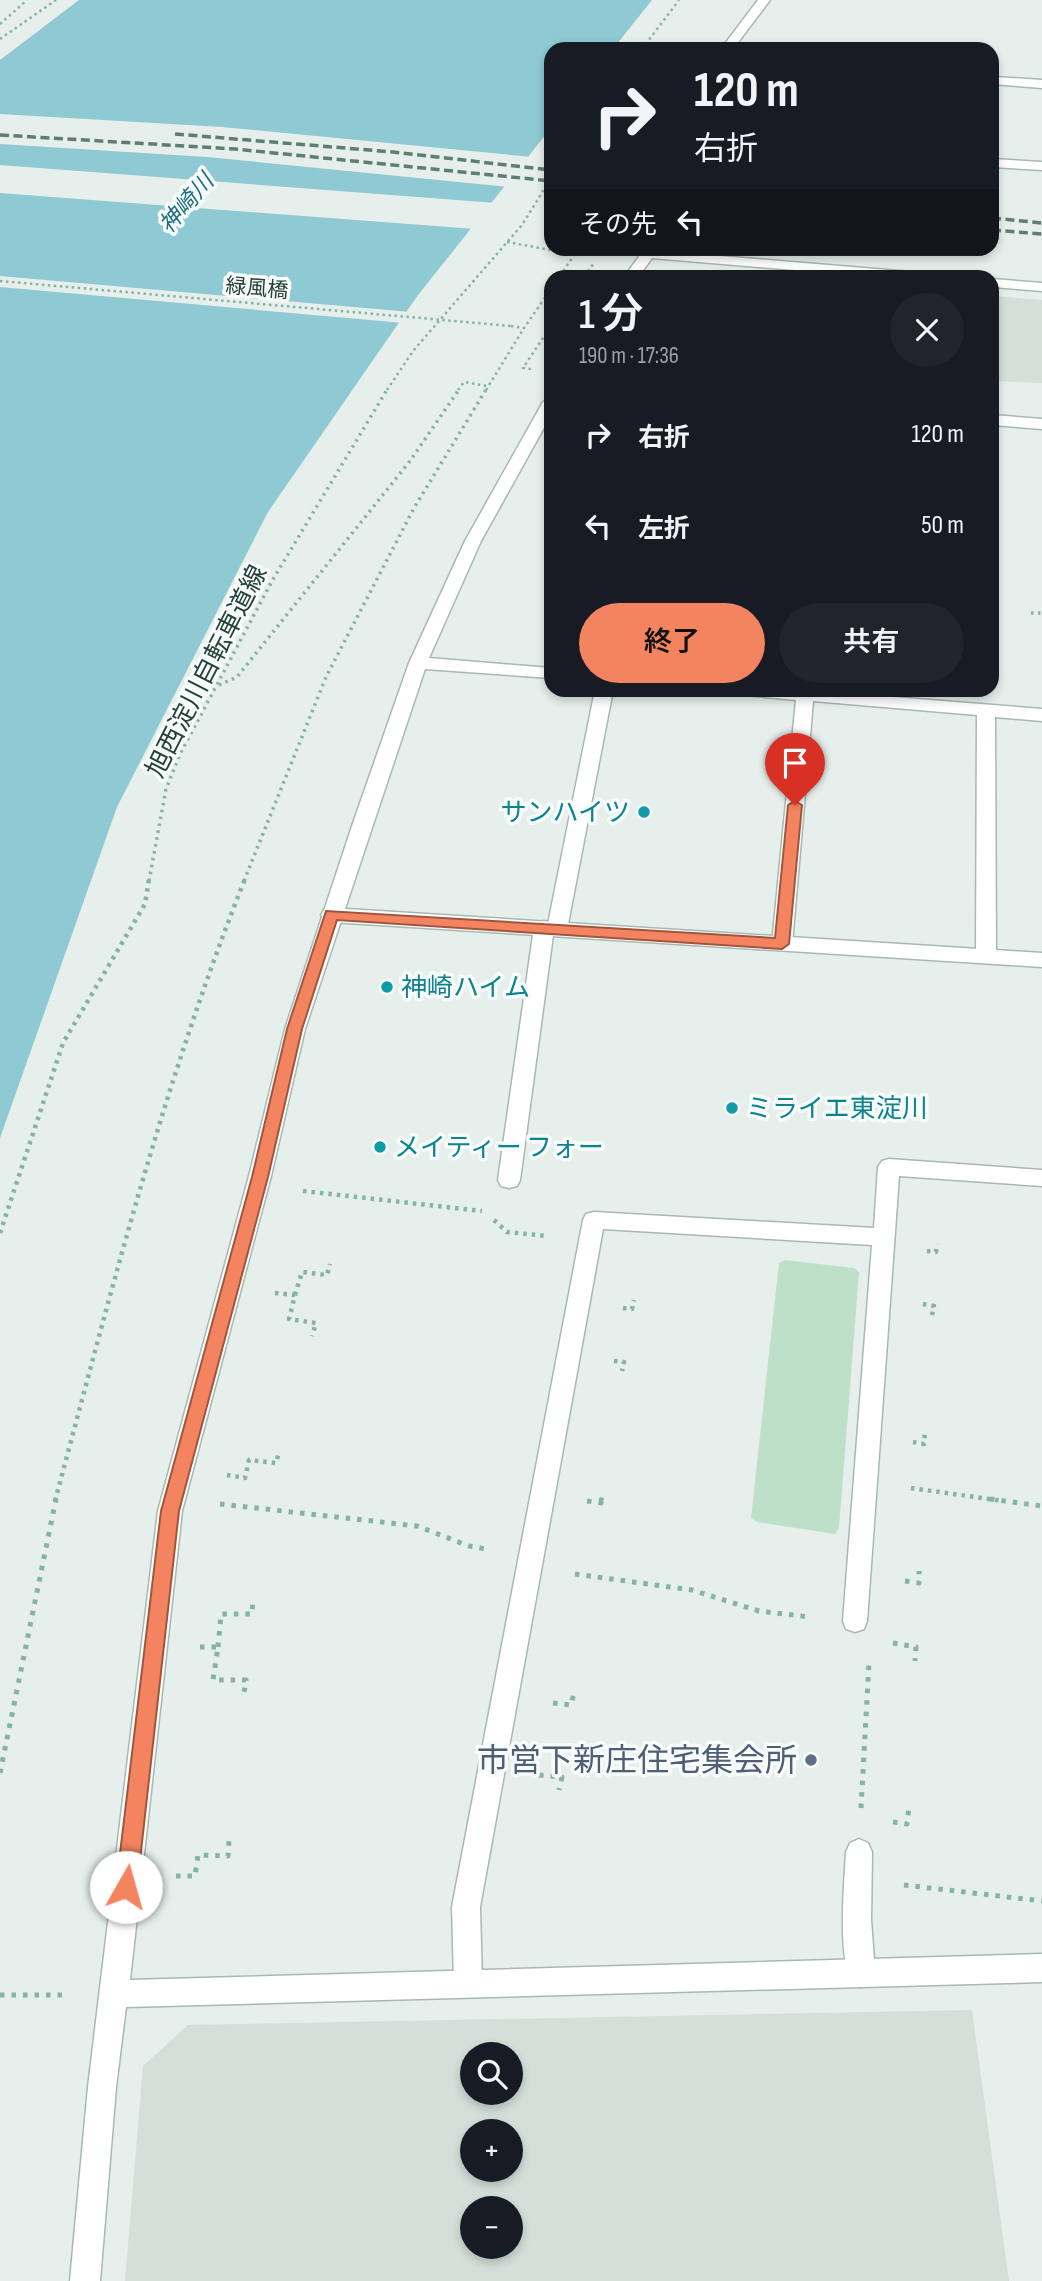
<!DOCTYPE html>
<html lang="ja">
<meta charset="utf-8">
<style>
body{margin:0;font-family:"Sofia Sans Condensed","Noto Sans JP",sans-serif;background:#20242c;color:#f1f3f6;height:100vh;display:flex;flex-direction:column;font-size:26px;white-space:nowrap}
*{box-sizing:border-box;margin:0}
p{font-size:23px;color:#9ea1a6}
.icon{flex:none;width:38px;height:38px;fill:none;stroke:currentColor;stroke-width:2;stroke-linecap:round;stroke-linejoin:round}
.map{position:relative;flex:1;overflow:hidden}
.drawer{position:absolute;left:544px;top:270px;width:455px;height:427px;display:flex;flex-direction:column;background:#171b24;border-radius:21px;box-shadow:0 4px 10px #0003}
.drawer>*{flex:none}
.guide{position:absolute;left:544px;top:42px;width:455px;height:214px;border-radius:21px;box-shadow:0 4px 10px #0003;background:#171b24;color:#f1f3f6;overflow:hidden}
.fabs{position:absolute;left:460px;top:2042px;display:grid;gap:14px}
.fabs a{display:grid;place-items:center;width:63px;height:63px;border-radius:50%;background:#171b24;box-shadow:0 4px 10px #0003;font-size:35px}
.pin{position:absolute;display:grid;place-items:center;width:60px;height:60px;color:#fff;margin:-72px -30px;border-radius:50% 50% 50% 0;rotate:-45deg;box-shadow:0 0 7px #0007}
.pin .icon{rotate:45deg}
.me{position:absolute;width:77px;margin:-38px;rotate:7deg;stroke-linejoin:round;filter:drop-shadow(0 0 5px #0008)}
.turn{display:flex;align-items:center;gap:24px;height:147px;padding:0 35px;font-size:32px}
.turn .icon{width:91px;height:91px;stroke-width:2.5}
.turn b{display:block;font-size:49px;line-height:60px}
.then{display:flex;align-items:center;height:66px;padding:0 35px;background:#0003;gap:14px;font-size:26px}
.round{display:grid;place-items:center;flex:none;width:74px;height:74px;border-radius:37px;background:#20242c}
.headline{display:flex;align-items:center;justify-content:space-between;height:119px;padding:0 35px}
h1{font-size:42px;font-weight:600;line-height:52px}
.primary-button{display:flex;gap:14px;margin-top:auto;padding:14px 35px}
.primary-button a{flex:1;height:80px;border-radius:42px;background:#f4845f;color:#111;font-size:28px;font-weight:600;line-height:80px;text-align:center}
.primary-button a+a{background:#20242c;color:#f1f3f6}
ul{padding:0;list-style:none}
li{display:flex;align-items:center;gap:21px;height:91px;padding:0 35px}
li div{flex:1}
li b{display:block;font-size:26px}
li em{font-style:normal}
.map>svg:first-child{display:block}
.built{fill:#d4dfda;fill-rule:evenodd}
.green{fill:#bfe0c8}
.water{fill:#8ec9d4}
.pier{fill:#e6efeb}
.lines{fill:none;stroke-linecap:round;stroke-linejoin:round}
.service-casing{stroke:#a8b8b2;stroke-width:3}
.minor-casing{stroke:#a8b8b2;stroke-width:3}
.tertiary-casing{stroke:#a8b8b2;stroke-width:3}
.path-far3{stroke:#86b3a5;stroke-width:2.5;stroke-dasharray:2.5 3.5;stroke-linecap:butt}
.path-far2{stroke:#86b3a5;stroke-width:3.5;stroke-dasharray:2.5 4.5;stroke-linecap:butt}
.path-far1{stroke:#86b3a5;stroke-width:4.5;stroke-dasharray:3.5 5;stroke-linecap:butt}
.path{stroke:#86b3a5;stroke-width:5;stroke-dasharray:4.5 7;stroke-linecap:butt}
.service{fill:#fff;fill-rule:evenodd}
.minor{fill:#fff;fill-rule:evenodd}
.tertiary{fill:#fff;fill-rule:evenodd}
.rail{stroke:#5f7d75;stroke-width:3.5;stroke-dasharray:9 4.5;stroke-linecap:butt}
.path-bridge{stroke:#86b3a5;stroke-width:2.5;stroke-dasharray:2.5 3.5;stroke-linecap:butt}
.route{fill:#f4845f;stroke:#9f563e;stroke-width:2}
.culture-dot{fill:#0f9aa8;stroke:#f7fbf9;stroke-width:2.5}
.service-dot{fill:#5c6f8a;stroke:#f7fbf9;stroke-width:2.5}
.labels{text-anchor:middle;stroke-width:7;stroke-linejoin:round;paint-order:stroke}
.far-street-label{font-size:21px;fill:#24423a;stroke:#f7fbf9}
.far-water-label{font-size:23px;font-style:italic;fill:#1c6f80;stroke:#f7fbf9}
.street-label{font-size:26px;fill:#24423a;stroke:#f7fbf9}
.culture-label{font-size:26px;fill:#0d838f;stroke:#f7fbf9;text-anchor:start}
.near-service-label{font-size:32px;fill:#4e5e75;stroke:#f7fbf9;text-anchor:end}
</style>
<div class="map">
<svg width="1042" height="2281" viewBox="0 0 1042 2281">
<rect width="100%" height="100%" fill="#e6efeb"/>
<g class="built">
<polygon points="992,296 1042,300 1042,383 992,381"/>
<path d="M972,2010l37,271h-884l18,-215 45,-41zM472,2054h39v39h-39zM472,2132h39v38h-39zM472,2208h39v39h-39z"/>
</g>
<polygon class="green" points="785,1260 854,1268 859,1272 839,1528 835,1534 757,1522 751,1518 779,1263"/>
<polygon class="water" points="79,0 652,0 613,49 551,49 551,128 418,295 268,512 117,807 0,1138 0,60"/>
<g class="pier">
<polygon points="0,114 222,127 532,157 509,187 207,157 0,144"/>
<polygon points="0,165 496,203 475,229 0,193"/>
<polygon points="0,276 411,312 404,323 0,287"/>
</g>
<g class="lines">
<defs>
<g id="service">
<polygon points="992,415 1042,419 1042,429 992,425"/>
<polygon points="544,921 551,923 554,928 520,1180 517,1186 509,1188 501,1186 498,1180 534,928 537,923"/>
<polygon points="889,1159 1042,1170 1042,1186 899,1176 867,1621 864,1629 855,1632 846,1629 843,1621 872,1245 603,1229 480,1907 482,1982 478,1992 468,1996 458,1992 454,1982 452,1907 583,1220 586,1214 594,1212 874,1228 878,1167 882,1161"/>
<path d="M859,1839l9,4 4,9 -1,68 4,53 -4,10 -10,4 -10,-4c-13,-33 -7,-95 -5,-131l4,-9z"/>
</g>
<g id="minor">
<polygon points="758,0 770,0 733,49 721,49"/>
<polygon points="995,77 1042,80 1042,88 992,84 992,78"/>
<polygon points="992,159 1042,162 1042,170 992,167"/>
<polygon points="648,250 912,272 919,276 867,276 652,258 639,276 625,276 643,251"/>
<polygon points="992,279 1042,283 1042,291 992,287"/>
<polygon points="551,397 551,415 481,541 429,658 551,668 551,678 425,669 305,1029 271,1176 182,1511 130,1980 1042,1954 1042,1982 126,2007 116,2087 100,2281 70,2281 88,2087 158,1511 249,1176 285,1029 352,826 409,663 465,541 543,402"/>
<polygon points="595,690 613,690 567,929 564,934 550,934 547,929"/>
<polygon points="737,690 805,690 1042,709 1042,721 995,717 996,956 993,961 979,961 976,956 977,715 813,701 792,944 789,949 775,949 772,944 796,700 745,695 739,694"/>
</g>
<polygon id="tertiary" points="331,908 1042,953 1042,967 331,922 324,920 321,915 324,910"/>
</defs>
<use href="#service" class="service-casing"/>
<use href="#minor" class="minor-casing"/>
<use href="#tertiary" class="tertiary-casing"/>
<g class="path-far3">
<polyline points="0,24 27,0"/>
<polyline points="0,39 56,0"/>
<polyline points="642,49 679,0"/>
<polyline points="507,242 556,251 558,248"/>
<polyline points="560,276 579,248"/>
<polyline points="584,276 594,263"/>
<polyline points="511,326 524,328 551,289"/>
<polyline points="531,369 523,368 551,326"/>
<polyline points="387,390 413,351 522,225 551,178"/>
<polyline points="458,390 464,382 487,386"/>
<polyline points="486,390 524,328"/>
</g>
<g class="path-far2">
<polyline points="1031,613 1042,613"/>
<polyline points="219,685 237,677 410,461 460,388"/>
<polyline points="149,881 166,789 180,754 272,581 388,388"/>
<polyline points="244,881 326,677 414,508 487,388"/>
</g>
<g class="path-far1">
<polyline points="303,1191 482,1211"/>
<polyline points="494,1220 507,1232 547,1236"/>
<polyline points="0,1233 63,1043 145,904 149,879"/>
<polyline points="927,1251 936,1252 937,1244"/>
<polyline points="275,1293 295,1295 289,1319 316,1323 312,1336"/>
<polyline points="295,1295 302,1272 327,1275 330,1264"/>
<polyline points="923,1304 934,1306 932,1315"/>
<polyline points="623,1308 632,1309 634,1300"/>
<polyline points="614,1361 624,1362 622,1371"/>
<polyline points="913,1442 924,1444 925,1432"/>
<polyline points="227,1475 245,1478 249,1460 276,1463 279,1452"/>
<polyline points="911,1488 1003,1501"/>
<path d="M55,1501c56,-209 109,-420 190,-622"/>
<polyline points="601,1501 603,1493"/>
</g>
<g class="path">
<polyline points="990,1499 1042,1506"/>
<polyline points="587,1501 601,1503 602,1499"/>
<polyline points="220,1504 417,1526 469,1546 486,1549"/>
<polyline points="575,1574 692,1590 759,1611 810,1617"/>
<polyline points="905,1581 919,1583 919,1571"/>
<polyline points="893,1643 916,1647 915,1661"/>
<polyline points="200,1647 218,1647 213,1680 246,1680 244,1693"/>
<polyline points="218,1647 221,1614 252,1614 253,1598"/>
<polyline points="553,1703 571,1705 574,1693"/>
<polyline points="0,1773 56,1499"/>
<polyline points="539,1775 562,1777 559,1790"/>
<polyline points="861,1808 869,1663"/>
<polyline points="893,1822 907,1824 909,1807"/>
<polyline points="176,1876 195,1876 198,1855 228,1856 229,1840"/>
<polyline points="904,1885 1042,1901"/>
<polyline points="0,1995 64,1995"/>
</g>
<use href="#service" class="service"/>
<use href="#minor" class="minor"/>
<use href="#tertiary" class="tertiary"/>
<g class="rail">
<polyline points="175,134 393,152 551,170"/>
<polyline points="0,135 235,149 551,181"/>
<polyline points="992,218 1042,223"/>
<polyline points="992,230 1042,234"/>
</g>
<polyline class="path-bridge" points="0,281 511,326"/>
</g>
<polygon class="route" points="795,801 802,805 789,944 782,949 337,920 302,1029 268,1177 179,1511 137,1887 134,1894 126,1897 119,1894 116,1887 161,1511 252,1177 287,1029 326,911 775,938 788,805"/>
<g class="culture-dot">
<circle cx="644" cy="812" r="7"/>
<circle cx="387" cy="987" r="7"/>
<circle cx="732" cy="1108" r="7"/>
<circle cx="380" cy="1147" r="7"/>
</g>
<circle class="service-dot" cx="811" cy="1760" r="7"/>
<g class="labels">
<g class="far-street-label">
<text transform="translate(257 288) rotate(5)" y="7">緑風橋</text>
</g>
<g class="far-water-label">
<text transform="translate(186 203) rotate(-49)" y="8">神崎川</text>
</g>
<g class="street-label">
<text transform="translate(206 671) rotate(-63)" y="9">旭西淀川自転車道線</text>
</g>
<g class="culture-label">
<text x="630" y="821" text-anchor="end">サンハイツ</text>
<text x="401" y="996">神崎ハイム</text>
<text x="746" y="1117">ミライエ東淀川</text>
<text x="394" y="1156">メイティー フォー</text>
</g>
<g class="near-service-label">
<text x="797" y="1771">市営下新庄住宅集会所</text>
</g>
</g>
</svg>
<div class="fabs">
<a><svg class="icon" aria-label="search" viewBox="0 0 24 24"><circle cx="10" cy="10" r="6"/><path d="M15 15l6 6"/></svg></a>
<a>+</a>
<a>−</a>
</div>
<div class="pin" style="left:795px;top:805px;background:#d93025"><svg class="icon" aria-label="arrive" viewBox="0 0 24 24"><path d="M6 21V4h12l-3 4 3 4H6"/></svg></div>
<svg class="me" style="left:126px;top:1887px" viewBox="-20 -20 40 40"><circle r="19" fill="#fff"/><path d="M0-13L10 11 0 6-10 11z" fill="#f4845f"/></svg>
<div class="guide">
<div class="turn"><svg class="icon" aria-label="right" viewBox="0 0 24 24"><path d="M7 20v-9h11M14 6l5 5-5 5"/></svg><div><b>120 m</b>右折</div></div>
<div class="then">その先<svg class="icon" aria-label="left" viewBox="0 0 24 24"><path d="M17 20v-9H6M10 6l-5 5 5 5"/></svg></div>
</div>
<section class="drawer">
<div class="headline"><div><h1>1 分</h1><p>190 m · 17:36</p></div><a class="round"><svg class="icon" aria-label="close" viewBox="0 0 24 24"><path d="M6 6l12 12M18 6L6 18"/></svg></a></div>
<ul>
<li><svg class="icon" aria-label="right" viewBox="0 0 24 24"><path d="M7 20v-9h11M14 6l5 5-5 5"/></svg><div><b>右折</b></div><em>120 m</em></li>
<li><svg class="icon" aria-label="left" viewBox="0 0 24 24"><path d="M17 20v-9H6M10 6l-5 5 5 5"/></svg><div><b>左折</b></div><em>50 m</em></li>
</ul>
<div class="primary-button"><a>終了</a><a>共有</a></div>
</section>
</div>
